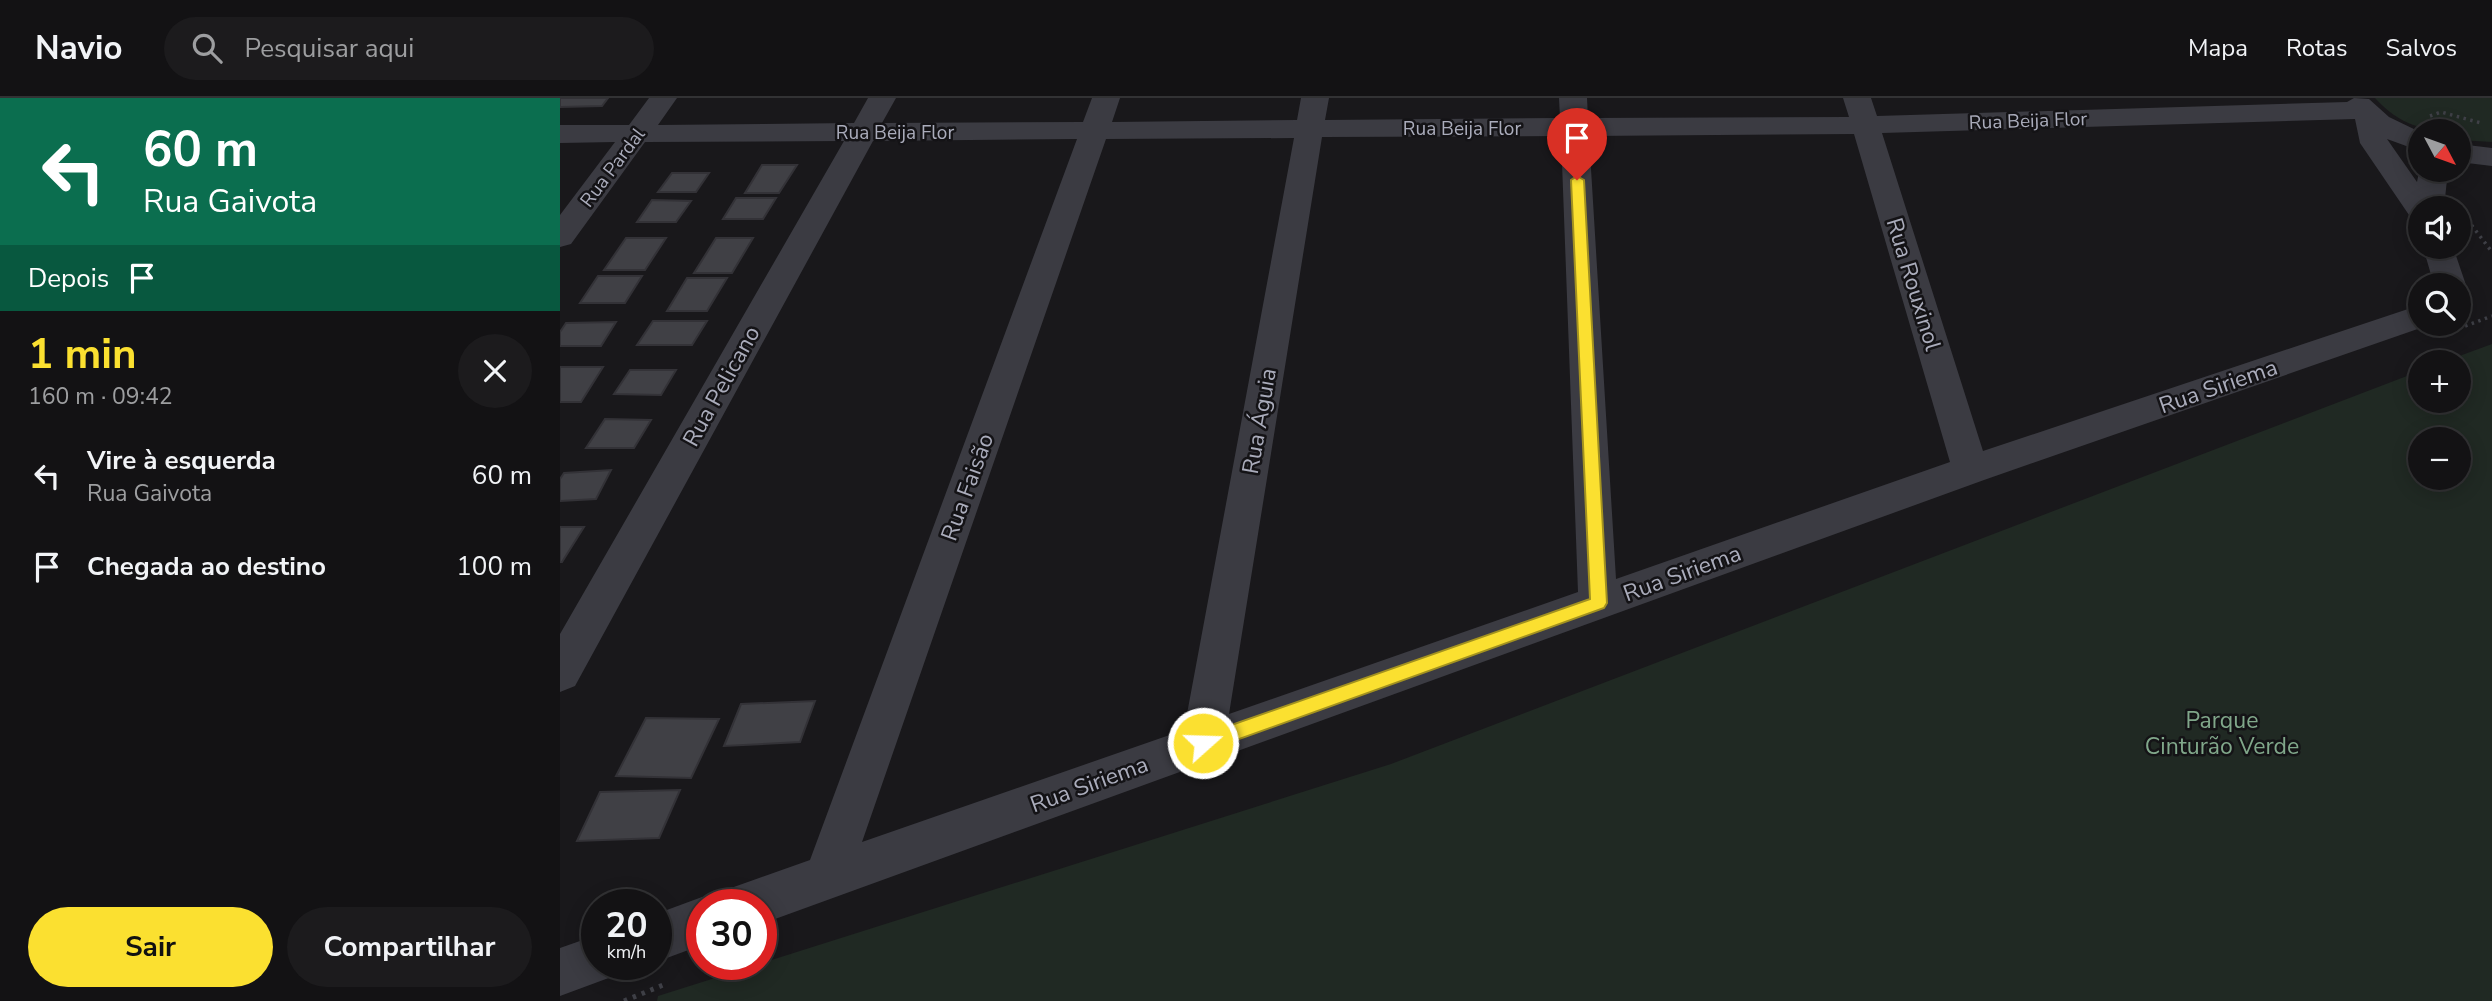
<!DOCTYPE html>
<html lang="pt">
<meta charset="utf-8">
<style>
body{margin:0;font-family:"Nunito Sans",sans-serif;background:#1c1b1d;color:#f1f3f6;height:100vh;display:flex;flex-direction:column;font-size:26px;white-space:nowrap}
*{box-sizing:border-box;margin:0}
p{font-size:23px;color:#9d9ea0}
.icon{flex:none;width:38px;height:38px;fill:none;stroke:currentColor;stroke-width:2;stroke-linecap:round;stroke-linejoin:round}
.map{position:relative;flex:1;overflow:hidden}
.side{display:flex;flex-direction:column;background:#131214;width:560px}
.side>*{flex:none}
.top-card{background:#0b6e4f;color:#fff;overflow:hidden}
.needle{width:46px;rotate:131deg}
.fabs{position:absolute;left:1848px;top:21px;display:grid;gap:14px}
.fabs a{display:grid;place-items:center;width:63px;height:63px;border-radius:50%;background:#131214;box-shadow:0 4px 18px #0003,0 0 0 2px #323234;font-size:35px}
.speed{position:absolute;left:21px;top:791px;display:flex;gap:14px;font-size:35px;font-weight:700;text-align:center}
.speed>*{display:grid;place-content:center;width:91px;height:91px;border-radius:50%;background:#131214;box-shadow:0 4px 18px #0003,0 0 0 2px #323234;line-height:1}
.speed small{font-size:18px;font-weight:400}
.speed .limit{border:10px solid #d22;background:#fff;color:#111}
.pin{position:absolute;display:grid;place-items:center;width:60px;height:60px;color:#fff;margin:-72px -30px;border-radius:50% 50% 50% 0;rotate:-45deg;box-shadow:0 0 7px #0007}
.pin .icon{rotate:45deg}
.me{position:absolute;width:77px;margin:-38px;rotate:70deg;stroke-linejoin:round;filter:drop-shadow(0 0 5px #0008)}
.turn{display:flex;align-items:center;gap:24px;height:147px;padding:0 28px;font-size:32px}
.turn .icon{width:91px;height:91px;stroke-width:2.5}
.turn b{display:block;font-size:49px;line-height:60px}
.then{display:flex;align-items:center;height:66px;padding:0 28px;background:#0003;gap:14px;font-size:26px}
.round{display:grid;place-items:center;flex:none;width:74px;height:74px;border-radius:37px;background:#1c1b1d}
.head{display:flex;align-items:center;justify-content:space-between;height:119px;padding:0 28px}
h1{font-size:42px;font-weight:700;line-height:52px;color:#fbe030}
.cta{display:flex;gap:14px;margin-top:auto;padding:14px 28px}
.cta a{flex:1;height:80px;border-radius:42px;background:#fbe030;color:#111;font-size:28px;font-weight:700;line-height:80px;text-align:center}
.cta a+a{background:#1c1b1d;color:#f1f3f6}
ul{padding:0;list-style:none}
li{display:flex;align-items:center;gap:21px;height:91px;padding:0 28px}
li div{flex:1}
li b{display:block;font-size:26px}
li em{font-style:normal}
header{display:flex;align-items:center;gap:42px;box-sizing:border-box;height:98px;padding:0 35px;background:#131214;border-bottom:2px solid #323234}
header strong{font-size:33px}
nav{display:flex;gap:38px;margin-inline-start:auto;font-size:24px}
.search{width:490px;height:63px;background:#1c1b1d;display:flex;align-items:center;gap:18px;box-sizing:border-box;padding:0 24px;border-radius:38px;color:#9d9ea0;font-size:26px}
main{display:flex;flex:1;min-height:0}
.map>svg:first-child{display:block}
.green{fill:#202923;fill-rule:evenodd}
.building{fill:#404045;stroke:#333237;stroke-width:2}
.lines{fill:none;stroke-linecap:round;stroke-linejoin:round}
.path-far1{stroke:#3f4047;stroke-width:3.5;stroke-dasharray:2.5 4.5;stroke-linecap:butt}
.path{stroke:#3f4047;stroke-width:5;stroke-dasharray:3.5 6;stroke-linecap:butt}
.minor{fill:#3b3b42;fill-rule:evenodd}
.route{fill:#fbe030;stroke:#a3921f;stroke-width:2}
.labels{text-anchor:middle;stroke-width:5;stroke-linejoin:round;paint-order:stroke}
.far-street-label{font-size:19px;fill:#aaacbb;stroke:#141316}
.street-label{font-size:23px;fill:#aaacbb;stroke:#141316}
.park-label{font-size:23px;fill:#80a78a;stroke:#141316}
</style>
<header>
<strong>Navio</strong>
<div class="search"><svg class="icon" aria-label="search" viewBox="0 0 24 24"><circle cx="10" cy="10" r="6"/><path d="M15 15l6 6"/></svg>Pesquisar aqui</div>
<nav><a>Mapa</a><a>Rotas</a><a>Salvos</a></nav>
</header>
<main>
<section class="side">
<div class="top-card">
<div class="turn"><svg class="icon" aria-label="left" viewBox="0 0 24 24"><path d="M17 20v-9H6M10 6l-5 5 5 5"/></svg><div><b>60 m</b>Rua Gaivota</div></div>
<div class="then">Depois<svg class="icon" aria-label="arrive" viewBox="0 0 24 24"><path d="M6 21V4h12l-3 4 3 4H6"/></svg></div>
</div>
<div class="head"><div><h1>1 min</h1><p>160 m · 09:42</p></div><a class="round"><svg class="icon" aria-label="close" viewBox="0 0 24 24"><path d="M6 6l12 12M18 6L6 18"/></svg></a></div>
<ul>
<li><svg class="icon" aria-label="left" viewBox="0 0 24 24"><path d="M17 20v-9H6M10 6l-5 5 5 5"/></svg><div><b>Vire à esquerda</b><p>Rua Gaivota</p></div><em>60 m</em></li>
<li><svg class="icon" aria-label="arrive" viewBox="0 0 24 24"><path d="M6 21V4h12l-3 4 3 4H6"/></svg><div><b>Chegada ao destino</b></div><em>100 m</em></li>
</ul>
<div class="cta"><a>Sair</a><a>Compartilhar</a></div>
</section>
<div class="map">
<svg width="1932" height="903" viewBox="0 0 1932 903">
<rect width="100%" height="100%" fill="#19181b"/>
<g class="green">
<path d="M1815,0h117v44l-33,-2v-9c-36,0 -58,-5 -84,-33z"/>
<path d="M1932,246v657h-1835l1,-5 733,-232 1029,-393v30h39v-39h-16zM1860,341h39v39h-39z"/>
</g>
<g class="building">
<polygon points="0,0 48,0 42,8 0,9"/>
<polygon points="202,67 237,67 219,95 185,95"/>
<polygon points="112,75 149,75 136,94 98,94"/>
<polygon points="176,100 216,100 203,121 163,121"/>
<polygon points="92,102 131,103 116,124 77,124"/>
<polygon points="66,140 106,140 85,172 44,172"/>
<polygon points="156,140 193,140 172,175 134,175"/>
<polygon points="38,178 82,178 65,205 20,205"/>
<polygon points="127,180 167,180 147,213 107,213"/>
<polygon points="93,223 147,223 132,247 77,247"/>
<polygon points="56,224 41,248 0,248 0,234 6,225"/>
<polygon points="0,269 43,269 21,304 0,304"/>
<polygon points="70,272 116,272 101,297 54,296"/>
<polygon points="45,321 91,322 74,350 26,350"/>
<polygon points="51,372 36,401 0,403 0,381 4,375"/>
<polygon points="0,429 24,429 2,464 0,464"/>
<polygon points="255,603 240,644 164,648 181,606"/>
<polygon points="86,620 159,621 131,680 56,678"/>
<polygon points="120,692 99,740 17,743 40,694"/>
</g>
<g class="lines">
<g class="path-far1">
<polyline points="1870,18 1881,14 1921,25"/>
<polyline points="1903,116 1932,154"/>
<polyline points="1892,233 1932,218"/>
</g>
<g class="path">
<polyline points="146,871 160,866"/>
<polyline points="64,903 108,885"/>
</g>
<g class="minor">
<path d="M89,0h28l-19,27 196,-2 14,-25h28l-14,25 201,-1 9,-24h28l-8,24 185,-2 4,-22h28l-4,22 235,-2 -1,-20h28l1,20 261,-1 -6,-19h28l6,18 470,-14 7,-4 15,1 20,18 31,15v19l-33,-12 30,43 3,-15v3h28l-4,38h-24v10l-11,-3 -49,-72 -5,-24 -473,14 101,318 437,-146v19h12l-448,156 -1223,444v-19h-36l6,-17 79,-28 267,-721 -204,2 -298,545 -15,6v-58l284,-493 -199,1 -74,102 -11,3v-32l55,-73 -55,1v-18h69zM1294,36l96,328 -334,117 -27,-443zM1001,38l17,456 -349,122 93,-577zM734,40l-110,592 -322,112 244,-703z"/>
<polygon points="1899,46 1932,50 1932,68 1899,64"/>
<polygon points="1863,149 1893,149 1906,187 1901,195 1899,196 1899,187 1874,187"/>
<polygon points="142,799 159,807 142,807 142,847 96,864 96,816"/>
<polygon points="37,837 37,866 59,866 54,878 0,898 0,850"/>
</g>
</g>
<polygon class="route" points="1017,78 1024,82 1047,505 1044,510 643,654 637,651 635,645 637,639 643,637 1030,501 1011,82"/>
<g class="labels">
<g class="far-street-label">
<text transform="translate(1468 22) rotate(-2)" y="7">Rua Beija Flor</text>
<text x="902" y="37">Rua Beija Flor</text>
<text x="335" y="41">Rua Beija Flor</text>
<text transform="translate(52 69) rotate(-53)" y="7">Rua Pardal</text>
</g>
<g class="street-label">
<text transform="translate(1354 186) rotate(73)" y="8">Rua Rouxinol</text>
<text transform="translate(161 288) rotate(-61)" y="8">Rua Pelicano</text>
<text transform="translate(1658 288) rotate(-19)" y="8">Rua Siriema</text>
<text transform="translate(699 323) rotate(-80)" y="8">Rua Águia</text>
<text transform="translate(407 389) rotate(-70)" y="8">Rua Faisão</text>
<text transform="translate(1122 475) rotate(-20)" y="8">Rua Siriema</text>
<text transform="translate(529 686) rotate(-20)" y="8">Rua Siriema</text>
</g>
<g class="park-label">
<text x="1662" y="630">Parque<tspan x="1662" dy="26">Cinturão Verde</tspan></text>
</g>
</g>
</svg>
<div class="fabs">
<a><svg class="needle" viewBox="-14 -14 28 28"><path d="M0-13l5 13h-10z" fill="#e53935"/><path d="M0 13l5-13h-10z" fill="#9d9ea0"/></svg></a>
<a><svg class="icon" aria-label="sound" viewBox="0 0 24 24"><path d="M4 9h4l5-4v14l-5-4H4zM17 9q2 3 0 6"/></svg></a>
<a><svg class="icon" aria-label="search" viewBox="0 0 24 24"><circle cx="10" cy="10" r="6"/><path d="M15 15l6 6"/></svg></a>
<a>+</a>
<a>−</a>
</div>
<div class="speed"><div>20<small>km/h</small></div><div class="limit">30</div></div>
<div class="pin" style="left:1017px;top:82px;background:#d93025"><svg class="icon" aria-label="arrive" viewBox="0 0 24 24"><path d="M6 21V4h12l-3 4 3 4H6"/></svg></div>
<svg class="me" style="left:643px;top:645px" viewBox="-20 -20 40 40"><circle r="17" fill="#fbe030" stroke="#fff" stroke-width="3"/><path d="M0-11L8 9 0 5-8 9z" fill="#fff"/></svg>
</div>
</main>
